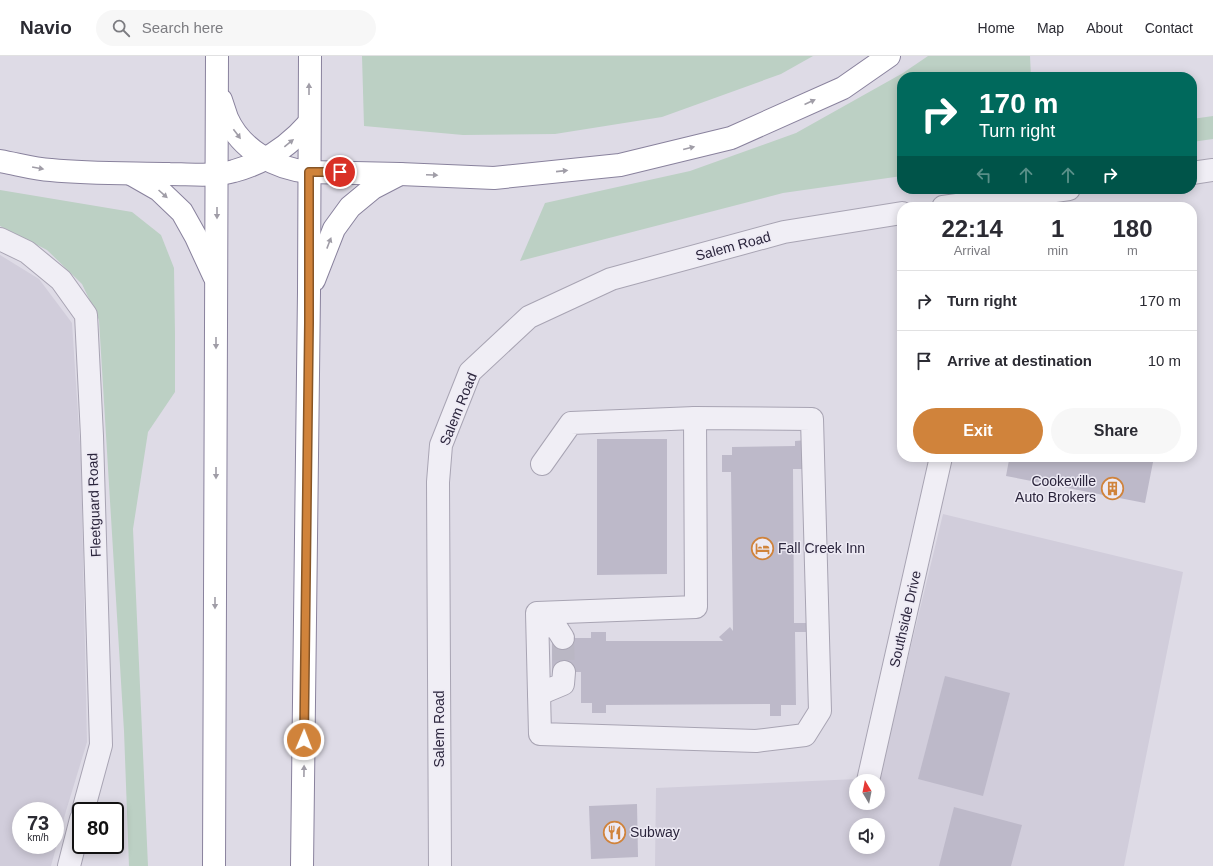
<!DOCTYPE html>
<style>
body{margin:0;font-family:Arial,sans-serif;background:#f7f7f7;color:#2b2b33;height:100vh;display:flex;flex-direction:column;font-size:15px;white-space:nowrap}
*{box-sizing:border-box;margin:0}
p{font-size:13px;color:#7c7c81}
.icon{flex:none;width:22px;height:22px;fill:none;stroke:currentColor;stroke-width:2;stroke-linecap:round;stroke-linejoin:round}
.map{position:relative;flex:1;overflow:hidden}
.details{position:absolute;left:897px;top:146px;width:300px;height:260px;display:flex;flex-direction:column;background:#fff;border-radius:16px;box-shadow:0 2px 10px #0003}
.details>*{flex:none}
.hud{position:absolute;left:897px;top:16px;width:300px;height:122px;border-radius:16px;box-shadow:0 2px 10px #0003;background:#00695c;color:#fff;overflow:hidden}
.needle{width:26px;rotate:350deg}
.controls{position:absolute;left:849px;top:718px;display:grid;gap:8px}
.controls a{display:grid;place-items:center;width:36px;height:36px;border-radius:50%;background:#fff;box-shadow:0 2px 10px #0003;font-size:20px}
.speed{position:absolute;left:12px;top:746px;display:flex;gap:8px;font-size:20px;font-weight:700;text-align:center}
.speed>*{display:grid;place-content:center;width:52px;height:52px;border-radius:50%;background:#fff;box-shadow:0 2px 10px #0003;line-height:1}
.speed small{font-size:10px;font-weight:400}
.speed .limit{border:2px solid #111;border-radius:6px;background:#fff;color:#111}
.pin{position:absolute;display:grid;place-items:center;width:34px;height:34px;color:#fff;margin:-17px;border:2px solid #fff;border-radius:50%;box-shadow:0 1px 4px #0007}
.me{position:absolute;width:44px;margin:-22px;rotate:1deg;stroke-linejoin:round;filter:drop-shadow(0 0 3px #0008)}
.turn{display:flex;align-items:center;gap:14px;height:84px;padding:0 16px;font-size:18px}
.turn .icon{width:52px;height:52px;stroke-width:2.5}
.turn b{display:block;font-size:28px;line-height:34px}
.lanes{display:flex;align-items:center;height:38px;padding:0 16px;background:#0003;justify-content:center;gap:20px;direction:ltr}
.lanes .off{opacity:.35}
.eta{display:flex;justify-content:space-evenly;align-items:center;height:68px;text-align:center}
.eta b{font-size:24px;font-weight:800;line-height:28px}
.primary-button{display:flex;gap:8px;margin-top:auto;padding:8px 16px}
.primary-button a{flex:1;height:46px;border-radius:24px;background:#d0833b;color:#fff;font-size:16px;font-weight:800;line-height:46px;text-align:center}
.primary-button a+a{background:#f7f7f7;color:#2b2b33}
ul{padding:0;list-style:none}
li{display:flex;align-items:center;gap:12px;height:60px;padding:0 16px;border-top:1px solid #e1e1e2}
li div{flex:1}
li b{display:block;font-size:15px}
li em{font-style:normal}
header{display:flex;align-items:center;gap:24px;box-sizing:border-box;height:56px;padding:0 20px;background:#fff;border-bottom:1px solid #e1e1e2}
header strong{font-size:19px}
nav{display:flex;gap:22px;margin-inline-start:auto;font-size:14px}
.search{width:280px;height:36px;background:#f7f7f7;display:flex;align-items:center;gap:10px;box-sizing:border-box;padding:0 14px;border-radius:22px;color:#7c7c81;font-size:15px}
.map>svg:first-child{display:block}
.built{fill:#d1cddb;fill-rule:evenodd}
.green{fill:#bcd0c4}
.building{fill:#bdb9c9}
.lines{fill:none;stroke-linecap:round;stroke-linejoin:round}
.minor-tunnel{stroke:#bab7c4;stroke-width:22;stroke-dasharray:22 11;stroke-linecap:butt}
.minor-casing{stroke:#a8a4b3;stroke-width:24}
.highway-casing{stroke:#89829d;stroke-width:24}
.minor{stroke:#f0eef5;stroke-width:22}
.highway{stroke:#fff;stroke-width:22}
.oneway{fill:#a09da7}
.route-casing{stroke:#875526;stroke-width:10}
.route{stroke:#d0833b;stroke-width:7}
.labels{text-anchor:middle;stroke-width:3;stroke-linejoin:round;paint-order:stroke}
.street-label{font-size:14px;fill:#2b253c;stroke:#edeaf4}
.poi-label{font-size:14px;fill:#2b253c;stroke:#edeaf4;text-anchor:start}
</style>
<header>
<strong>Navio</strong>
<div class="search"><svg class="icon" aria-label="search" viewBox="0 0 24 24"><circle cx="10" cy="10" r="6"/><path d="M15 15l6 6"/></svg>Search here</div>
<nav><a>Home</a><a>Map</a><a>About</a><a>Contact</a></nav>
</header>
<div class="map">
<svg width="1213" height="810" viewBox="0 0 1213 810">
<rect width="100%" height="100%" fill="#dedbe6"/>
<g class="built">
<path d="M0,199l39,24 33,44 9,137 6,282 -21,69 -15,55h-51zM21,755h34v34h-34z"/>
<path d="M943,458l240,58 -59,294h-469l1,-78 223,-10zM856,725h22v22h-22zM856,769h22v22h-22z"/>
</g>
<g class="green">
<polygon points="362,0 813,0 781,18 662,61 555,78 463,79 364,70"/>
<polygon points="928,0 1030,0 1031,21 902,21 902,120 783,137 520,205 545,147 690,115 796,77 903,17"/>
<polygon points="1213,60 1213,83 1192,86 1192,63"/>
<polygon points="0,134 132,156 161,179 174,212 175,278 175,336 148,376 133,473 148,810 129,810 124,675 99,264 82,228 47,194 0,170"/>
</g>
<g class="building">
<polygon points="597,383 667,383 667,518 597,519"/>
<polygon points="808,384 808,413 793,413 794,567 807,567 807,576 795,576 796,649 781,649 781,660 770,660 770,648 606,649 606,657 592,657 592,647 581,647 581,616 552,616 552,582 591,582 591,576 606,576 606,585 723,585 719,581 730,571 733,575 731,416 722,416 722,399 732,399 732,391 795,390 795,385"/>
<polygon points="1000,401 1154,401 1145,447 1006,420 1009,404"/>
<polygon points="945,620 1010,637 983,740 918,723"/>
<polygon points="637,748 638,801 591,803 589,750"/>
<polygon points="954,751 1022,769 1011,810 939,810"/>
</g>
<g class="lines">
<polyline class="minor-tunnel" points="563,582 564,616"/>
<defs>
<g id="minor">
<polyline points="1192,117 1213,114"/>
<polyline points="943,151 1069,133"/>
<polyline points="0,183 27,196 61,224 86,259 92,380 101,689 83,755"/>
<polygon points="695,362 812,363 820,655 805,679 756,685 540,678 537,557 696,551"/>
<polyline points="542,408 571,367 695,362"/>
<polyline points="538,569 556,571 563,582"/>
<polyline points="539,638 563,628 564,616"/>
<polyline points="868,725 941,401"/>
<polyline points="69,810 81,763"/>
<polyline points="440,810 438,426 441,389 470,316 529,261 611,223 784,176 902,157"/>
</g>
<g id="highway">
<path d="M221,44c2,6 4,12 6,18 14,32 49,51 82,54l91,2 94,4 126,-13 111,-27 112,-50 46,-32"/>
<path d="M0,105c17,3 34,8 51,9 39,4 79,3 119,4 21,0 43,3 64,-3 31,-8 54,-24 75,-48"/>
<polyline points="131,118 159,134 182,156 196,181 214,220"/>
<polyline points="314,224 334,173 350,151 373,132 400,118"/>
<polyline points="214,810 217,0"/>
<polyline points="302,810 309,236 310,0"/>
</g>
</defs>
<use href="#minor" class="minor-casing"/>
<use href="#highway" class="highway-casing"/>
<use href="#minor" class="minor"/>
<use href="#highway" class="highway"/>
</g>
<defs><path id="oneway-solid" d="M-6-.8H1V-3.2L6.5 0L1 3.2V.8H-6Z"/></defs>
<g class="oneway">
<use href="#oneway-solid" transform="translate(309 33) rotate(-90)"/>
<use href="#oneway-solid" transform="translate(810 46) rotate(-24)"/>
<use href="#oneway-solid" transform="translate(237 78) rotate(53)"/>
<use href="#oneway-solid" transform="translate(289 87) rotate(-39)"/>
<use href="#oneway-solid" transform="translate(689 92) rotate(-14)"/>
<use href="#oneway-solid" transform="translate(38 112) rotate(10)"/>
<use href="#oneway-solid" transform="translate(562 115) rotate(-6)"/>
<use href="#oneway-solid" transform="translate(432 119) rotate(3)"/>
<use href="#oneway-solid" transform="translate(163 138) rotate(42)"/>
<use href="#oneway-solid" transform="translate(217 157) rotate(90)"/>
<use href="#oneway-solid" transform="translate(329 187) rotate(-69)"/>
<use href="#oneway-solid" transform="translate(216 287) rotate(90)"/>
<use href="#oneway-solid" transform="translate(216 417) rotate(90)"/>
<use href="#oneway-solid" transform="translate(215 547) rotate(90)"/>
<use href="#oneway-solid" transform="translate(304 715) rotate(-89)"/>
</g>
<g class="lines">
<defs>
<polyline id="route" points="304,684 309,267 309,116 340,116"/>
</defs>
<use href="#route" class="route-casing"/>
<use href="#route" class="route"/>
</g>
<defs>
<symbol id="building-ring" viewBox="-11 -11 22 22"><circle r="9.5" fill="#edeaf4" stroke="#d0833b" stroke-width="1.5"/><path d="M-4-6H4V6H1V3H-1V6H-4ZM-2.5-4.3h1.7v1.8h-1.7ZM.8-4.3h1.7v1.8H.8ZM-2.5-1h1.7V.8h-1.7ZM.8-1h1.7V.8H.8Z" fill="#d0833b"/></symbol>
<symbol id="hotel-ring" viewBox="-11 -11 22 22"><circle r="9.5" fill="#edeaf4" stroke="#d0833b" stroke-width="1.5"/><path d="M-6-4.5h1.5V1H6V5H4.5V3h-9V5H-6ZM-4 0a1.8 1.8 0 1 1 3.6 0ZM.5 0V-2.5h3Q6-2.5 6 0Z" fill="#d0833b"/></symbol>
<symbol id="restaurant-ring" viewBox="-11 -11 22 22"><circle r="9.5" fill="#edeaf4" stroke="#d0833b" stroke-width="1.5"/><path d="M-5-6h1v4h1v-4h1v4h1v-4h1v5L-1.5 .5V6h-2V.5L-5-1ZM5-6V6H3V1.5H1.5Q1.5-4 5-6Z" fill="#d0833b"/></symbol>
</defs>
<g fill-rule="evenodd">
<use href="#building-ring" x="1100" y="420" width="25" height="25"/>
<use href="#hotel-ring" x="750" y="480" width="25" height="25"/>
<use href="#restaurant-ring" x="602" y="764" width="25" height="25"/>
</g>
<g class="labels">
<g class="street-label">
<text transform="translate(733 190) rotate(-15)" y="5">Salem Road</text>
<text transform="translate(458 353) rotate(-68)" y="5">Salem Road</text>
<text transform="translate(94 449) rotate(-92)" y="5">Fleetguard Road</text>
<text transform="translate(905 563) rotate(-77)" y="5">Southside Drive</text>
<text transform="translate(439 673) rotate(-90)" y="5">Salem Road</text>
</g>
<g class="poi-label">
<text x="1096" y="430" text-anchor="end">Cookeville<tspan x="1096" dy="16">Auto Brokers</tspan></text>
<text x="778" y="497">Fall Creek Inn</text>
<text x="630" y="781">Subway</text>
</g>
</g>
</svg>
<div class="controls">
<a><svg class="needle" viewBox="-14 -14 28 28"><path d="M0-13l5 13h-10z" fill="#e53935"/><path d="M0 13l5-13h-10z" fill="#7c7c81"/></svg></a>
<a><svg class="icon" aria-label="sound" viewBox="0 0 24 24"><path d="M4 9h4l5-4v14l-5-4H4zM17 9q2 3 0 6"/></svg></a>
</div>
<div class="speed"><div>73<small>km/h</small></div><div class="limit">80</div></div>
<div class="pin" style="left:340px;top:116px;background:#d93025"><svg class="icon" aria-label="arrive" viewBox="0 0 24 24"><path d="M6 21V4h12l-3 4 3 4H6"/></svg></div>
<svg class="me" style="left:304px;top:684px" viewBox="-20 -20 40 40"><circle r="17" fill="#d0833b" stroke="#fff" stroke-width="3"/><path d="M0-11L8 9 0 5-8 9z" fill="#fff"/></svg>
<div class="hud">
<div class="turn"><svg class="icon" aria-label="right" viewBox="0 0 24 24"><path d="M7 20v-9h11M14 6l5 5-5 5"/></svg><div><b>170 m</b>Turn right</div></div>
<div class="lanes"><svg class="icon off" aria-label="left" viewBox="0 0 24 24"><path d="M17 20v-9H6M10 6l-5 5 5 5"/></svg><svg class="icon off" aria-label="ahead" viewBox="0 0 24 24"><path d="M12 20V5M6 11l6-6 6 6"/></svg><svg class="icon off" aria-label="ahead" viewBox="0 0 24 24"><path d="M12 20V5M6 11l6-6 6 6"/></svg><svg class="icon" aria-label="right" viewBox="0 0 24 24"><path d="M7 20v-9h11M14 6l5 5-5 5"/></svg></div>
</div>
<section class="details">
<div class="eta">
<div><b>22:14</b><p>Arrival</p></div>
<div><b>1</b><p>min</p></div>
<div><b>180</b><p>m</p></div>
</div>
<ul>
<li><svg class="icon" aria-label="right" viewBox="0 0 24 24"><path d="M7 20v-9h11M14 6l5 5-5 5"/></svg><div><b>Turn right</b></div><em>170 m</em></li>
<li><svg class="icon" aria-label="arrive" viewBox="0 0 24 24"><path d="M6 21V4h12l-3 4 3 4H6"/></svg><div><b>Arrive at destination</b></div><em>10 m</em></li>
</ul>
<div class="primary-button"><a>Exit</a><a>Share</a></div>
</section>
</div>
